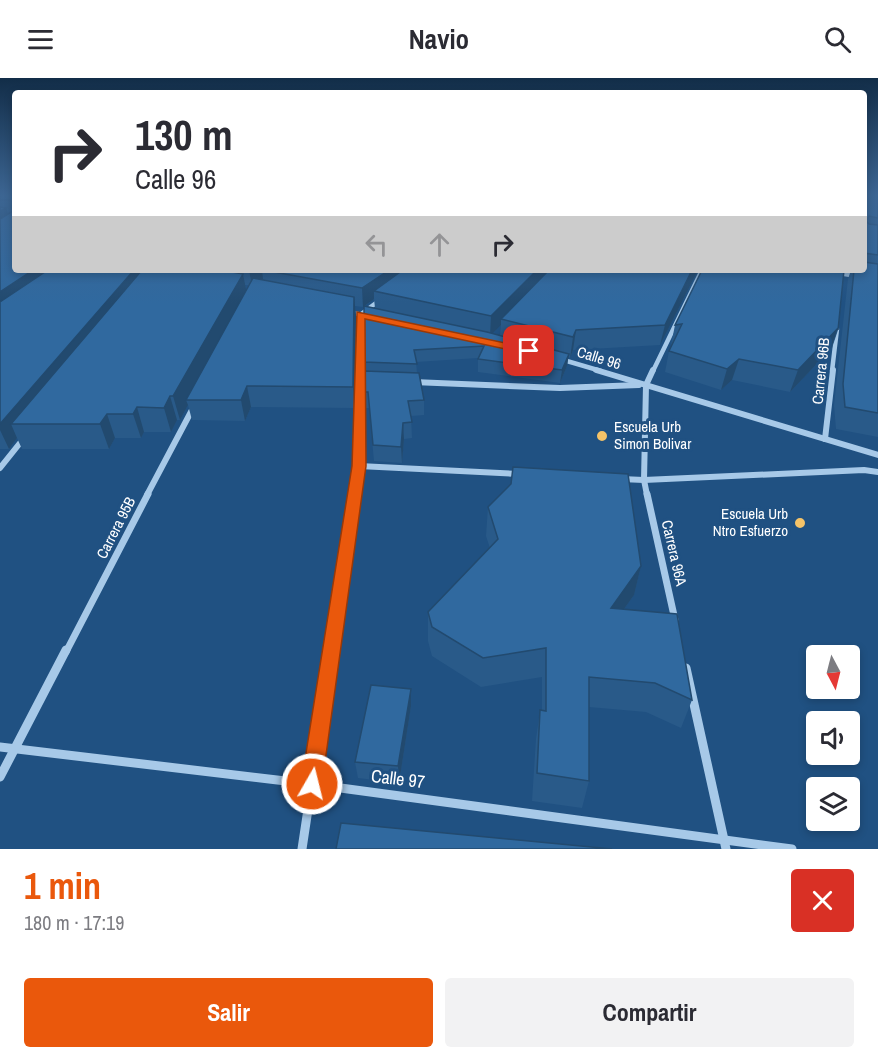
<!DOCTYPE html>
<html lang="es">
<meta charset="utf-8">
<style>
body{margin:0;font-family:"Archivo Narrow",sans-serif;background:#f2f2f3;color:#2b2b33;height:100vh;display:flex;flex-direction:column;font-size:22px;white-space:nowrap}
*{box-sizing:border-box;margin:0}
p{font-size:20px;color:#7c7c81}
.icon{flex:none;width:33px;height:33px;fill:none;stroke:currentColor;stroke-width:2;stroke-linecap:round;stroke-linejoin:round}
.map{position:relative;height:771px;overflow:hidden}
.panel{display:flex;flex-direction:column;background:#fff;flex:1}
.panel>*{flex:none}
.top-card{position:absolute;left:12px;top:12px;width:855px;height:183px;border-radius:6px;box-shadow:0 3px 9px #0003;background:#fff;color:#2b2b33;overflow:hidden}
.needle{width:39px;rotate:173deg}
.tools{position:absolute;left:806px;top:567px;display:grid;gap:12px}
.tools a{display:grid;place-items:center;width:54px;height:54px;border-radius:6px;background:#fff;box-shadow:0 3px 9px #0003;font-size:30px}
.pin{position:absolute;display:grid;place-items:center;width:51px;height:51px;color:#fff;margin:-26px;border-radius:12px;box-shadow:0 3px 9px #0006}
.me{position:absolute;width:66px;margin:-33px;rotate:8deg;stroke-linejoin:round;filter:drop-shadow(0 0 4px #0008)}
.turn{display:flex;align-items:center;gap:21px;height:126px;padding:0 24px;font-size:27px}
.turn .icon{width:78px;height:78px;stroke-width:2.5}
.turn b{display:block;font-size:42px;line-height:51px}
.lanes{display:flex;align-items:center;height:57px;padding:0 24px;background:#0003;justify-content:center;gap:30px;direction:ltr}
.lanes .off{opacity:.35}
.round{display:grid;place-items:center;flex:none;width:63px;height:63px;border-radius:6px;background:#f2f2f3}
.summary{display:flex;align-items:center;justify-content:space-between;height:102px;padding:0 24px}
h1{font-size:36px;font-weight:700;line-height:45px;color:#ea580c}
.primary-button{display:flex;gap:12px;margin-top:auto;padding:12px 24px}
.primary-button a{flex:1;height:69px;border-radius:6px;background:#ea580c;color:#fff;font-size:24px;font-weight:700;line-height:69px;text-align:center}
.primary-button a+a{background:#f2f2f3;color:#2b2b33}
header{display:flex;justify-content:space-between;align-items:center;height:78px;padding:0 24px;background:#fff;font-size:27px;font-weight:700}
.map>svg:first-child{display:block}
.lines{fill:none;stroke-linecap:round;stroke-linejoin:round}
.street-far4{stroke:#a7c9e8;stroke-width:4}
.street-far3{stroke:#a7c9e8;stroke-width:4.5}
.street-far2{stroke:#a7c9e8;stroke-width:6}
.street-far1{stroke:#a7c9e8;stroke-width:7}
.street{stroke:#a7c9e8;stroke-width:9}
.wall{fill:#295a89;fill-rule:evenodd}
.shaded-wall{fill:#224a6f}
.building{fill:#30699f;stroke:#224a6f;stroke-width:1.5}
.route{fill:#ea580c;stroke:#983908;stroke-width:1.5}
.poi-dot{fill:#f5c368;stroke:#205182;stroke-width:2}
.labels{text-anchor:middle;stroke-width:6;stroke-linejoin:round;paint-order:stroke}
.street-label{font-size:15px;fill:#fff;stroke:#205182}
.poi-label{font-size:15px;fill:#fff;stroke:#205182;text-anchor:start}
.near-street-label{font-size:18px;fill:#fff;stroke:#205182}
</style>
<header><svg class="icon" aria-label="menu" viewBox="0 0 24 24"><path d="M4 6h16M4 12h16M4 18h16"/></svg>Navio<svg class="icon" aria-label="search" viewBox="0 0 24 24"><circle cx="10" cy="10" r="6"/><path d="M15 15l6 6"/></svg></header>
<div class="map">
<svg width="878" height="771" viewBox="0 0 878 771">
<rect width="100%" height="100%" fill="#205182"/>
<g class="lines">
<g class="street-far4">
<polyline points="821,192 841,195"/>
<polyline points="700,195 702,192"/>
</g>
<g class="street-far3">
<polyline points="832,194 857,198"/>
<polyline points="349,234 371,239"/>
<polyline points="560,281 601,293"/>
<polyline points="360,293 360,237 380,222"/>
<polyline points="653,293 701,194"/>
<polyline points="832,293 837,251"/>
</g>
<g class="street-far2">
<polyline points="596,292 878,377"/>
<polyline points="413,304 560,310 639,307"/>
<polyline points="825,361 833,292"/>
<polyline points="359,388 518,396"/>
<polyline points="0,390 24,360"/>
<polyline points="621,401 644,402 864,392 878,394"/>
<polyline points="147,417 193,330"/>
<polyline points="355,417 359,388 360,292"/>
<polyline points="647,417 644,402 646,307 653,292"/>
</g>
<g class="street-far1">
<polyline points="647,416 675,542"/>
<polyline points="66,574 148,416"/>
<polyline points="331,574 355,416"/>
</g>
<g class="street">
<polyline points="686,590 726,771"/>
<polyline points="0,669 311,706 792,771"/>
<polyline points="0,699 66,572"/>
<polyline points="302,771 332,572"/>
</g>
</g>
<g class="wall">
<path d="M0,117h15v75l126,2 1,-2h556l-38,75 -87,5 -3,8 -2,-1 -1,9 -7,17 -82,-11v-14l-62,4 1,11 7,27v15l-13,1 1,22 -8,1 -2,24 -28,-2 -5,-53h-4l-1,-16 1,-21 -1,-64 -9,-1 1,9 -2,93 -103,-1 -6,14 -53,-1 -4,-15 -8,15h-3l-6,12h-27l-3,6h-26l-6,11h-87l-5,-11 -8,11h-9zM245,207h4l-3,6zM374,221l1,9 -10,-2zM501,247l-1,11 -7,-2v-1z"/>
<polygon points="864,117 878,117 878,359 836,351 834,327 848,201 851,192 849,192 864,192"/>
<polygon points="844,192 838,252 831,273 831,271 790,314 732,302 721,312 665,294 669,273 672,267 671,267 675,247"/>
<polygon points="488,429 641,488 634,517 624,531 692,622 681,650 646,634 589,629 589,703 582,730 532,723 536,661 540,632 542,632 542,599 481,609 432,578 428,563 428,534 490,470 486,458"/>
<polygon points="411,628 399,705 358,700 355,684"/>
</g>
<g class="shaded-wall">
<polygon points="6,130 12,146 0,153 0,133"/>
<polygon points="33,192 66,192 0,238 0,214"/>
<polygon points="134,192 141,192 142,198 11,346 17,360 9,371 0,352 0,346"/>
<polygon points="249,192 262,192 263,201 252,208"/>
<polygon points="389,192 416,192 374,213 374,221 363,229 362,210"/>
<polygon points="537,192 553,192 501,241 501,247 490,258 491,238"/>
<polygon points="692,192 698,192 660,267 665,247"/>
<polygon points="243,196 247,216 186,322 188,327 180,342 173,318"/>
<polygon points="354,219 356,237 354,330 353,309"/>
<polygon points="838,250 831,271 790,314 798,292"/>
<polygon points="576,252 573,272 570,280 573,259"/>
<polygon points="569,276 567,288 560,305 562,292"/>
<polygon points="739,281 732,302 721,312 727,291"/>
<polygon points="247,308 251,329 245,343 241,322"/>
<polygon points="170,318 177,342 171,354 164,330"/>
<polygon points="137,329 144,354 141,360 133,336"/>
<polygon points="107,336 115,360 109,371 100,346"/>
<polygon points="403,345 404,361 402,385 401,369"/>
<polygon points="641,488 634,517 604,559 611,530"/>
<polygon points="411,611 411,628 399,705 398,688"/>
</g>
<g class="building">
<polygon points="0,117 15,117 15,192 33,192 0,214 0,141 13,133 11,129 13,125 10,122 0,122"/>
<polygon points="864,117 878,117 878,140 869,138 866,143 869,146 878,147 878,177 864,175"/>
<polygon points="0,129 6,130 0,133"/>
<polygon points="864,184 878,186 878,335 845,329 843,306 854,192 864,192"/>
<polygon points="48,192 134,192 0,346 0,224"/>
<polygon points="142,192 221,192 243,196 173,318 170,318 164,330 137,329 133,336 107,336 100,346 11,346"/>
<polygon points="263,192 389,192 362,210"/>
<polygon points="403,192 537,192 491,238 374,213"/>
<polygon points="549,192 692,192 665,247 576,252 573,259 501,241"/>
<polygon points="702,192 844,192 838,252 838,250 798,292 739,281 727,291 669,273 682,246 675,247"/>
<polygon points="253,200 354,219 353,309 247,308 241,322 186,322"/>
<polygon points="364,228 487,254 569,276 562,292 478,281 484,268 414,272 417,286 364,284"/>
<polygon points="364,293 419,295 424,322 408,323 412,344 403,345 401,369 373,367 368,314 364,314"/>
<polygon points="513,389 628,396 641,488 611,530 677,536 692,622 655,605 589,599 589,703 537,695 540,632 546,633 546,570 483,580 432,549 428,534 498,461 488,429 511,406"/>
<polygon points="371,607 411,611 398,688 355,684"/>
<polygon points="341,745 612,771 336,771"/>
</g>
<linearGradient id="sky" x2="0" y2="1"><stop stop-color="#122d48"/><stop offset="0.52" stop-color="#3c6592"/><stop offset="1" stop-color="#3c6592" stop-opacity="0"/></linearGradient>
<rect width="878" height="225" fill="url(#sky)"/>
<polygon class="route" points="357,234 529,270 534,273 529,276 365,241 366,388 322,706 319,713 312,716 304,713 301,706 352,388"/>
<g class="poi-dot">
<circle cx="602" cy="358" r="6"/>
<circle cx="800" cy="445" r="6"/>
</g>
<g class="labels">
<g class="street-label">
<text transform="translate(599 280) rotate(17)" y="5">Calle 96</text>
<text transform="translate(821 293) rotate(-84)" y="5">Carrera 96B</text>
<text transform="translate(116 450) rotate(-63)" y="5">Carrera 95B</text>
<text transform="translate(674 475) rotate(77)" y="5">Carrera 96A</text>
</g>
<g class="poi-label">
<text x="614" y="354">Escuela Urb<tspan x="614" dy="17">Simon Bolivar</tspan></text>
<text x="788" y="441" text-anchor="end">Escuela Urb<tspan x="788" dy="17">Ntro Esfuerzo</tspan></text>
</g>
<g class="near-street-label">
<text transform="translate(398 701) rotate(7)" y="6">Calle 97</text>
</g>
</g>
</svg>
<div class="tools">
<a><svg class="needle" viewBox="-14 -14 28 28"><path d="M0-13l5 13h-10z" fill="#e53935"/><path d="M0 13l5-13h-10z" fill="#7c7c81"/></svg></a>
<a><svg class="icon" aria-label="sound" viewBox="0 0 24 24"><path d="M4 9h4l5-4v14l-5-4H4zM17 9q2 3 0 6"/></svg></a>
<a><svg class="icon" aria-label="layers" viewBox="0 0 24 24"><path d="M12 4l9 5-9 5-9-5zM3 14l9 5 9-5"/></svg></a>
</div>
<div class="pin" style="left:529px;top:273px;background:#d93025"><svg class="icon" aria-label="arrive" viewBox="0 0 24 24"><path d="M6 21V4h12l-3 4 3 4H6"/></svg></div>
<svg class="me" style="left:312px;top:706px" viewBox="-20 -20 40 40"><circle r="17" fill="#ea580c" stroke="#fff" stroke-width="3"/><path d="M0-11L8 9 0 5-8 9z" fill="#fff"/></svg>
<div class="top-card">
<div class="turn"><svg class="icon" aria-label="right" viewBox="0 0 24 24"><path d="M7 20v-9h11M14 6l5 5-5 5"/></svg><div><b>130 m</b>Calle 96</div></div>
<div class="lanes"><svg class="icon off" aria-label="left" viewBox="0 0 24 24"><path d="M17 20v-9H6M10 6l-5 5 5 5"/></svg><svg class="icon off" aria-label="ahead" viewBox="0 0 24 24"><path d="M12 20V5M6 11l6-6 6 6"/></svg><svg class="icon" aria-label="right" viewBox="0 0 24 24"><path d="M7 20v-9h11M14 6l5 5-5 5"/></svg></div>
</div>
</div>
<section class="panel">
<div class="summary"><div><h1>1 min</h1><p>180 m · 17:19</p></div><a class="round" style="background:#d93025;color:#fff"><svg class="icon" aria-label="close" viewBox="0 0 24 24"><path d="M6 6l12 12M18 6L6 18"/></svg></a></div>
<div class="primary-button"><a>Salir</a><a>Compartir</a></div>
</section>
